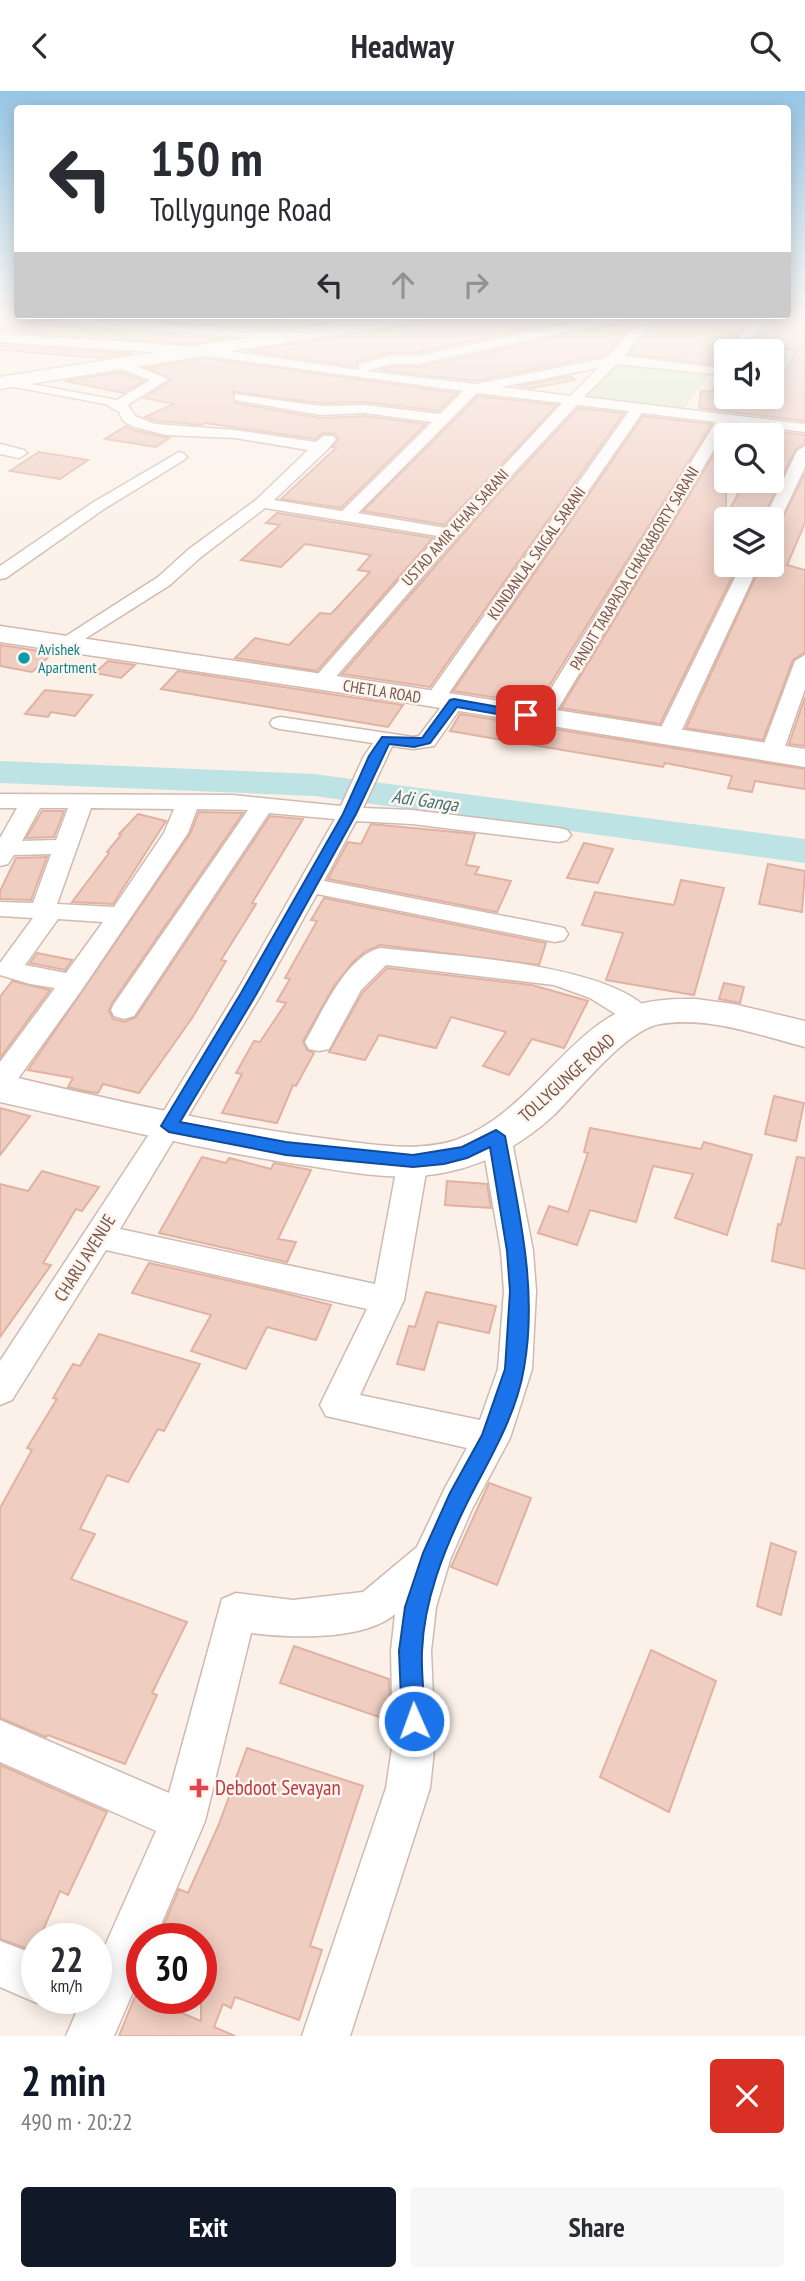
<!DOCTYPE html>
<meta charset="utf-8">
<style>
body{margin:0;font-family:"PT Sans Narrow",sans-serif;background:#f7f7f7;color:#2b2b33;height:100vh;display:flex;flex-direction:column;font-size:26px;white-space:nowrap}
*{box-sizing:border-box;margin:0}
p{font-size:23px;color:#7c7c81}
.icon{flex:none;width:38px;height:38px;fill:none;stroke:currentColor;stroke-width:2;stroke-linecap:round;stroke-linejoin:round}
.map{position:relative;height:1945px;overflow:hidden}
.drawer{display:flex;flex-direction:column;background:#fff;flex:1}
.drawer>*{flex:none}
.top-card{position:absolute;left:14px;top:14px;width:777px;height:214px;border-radius:7px;box-shadow:0 4px 18px #0003;background:#fff;color:#2b2b33;overflow:hidden}
.controls{position:absolute;left:714px;top:248px;display:grid;gap:14px}
.controls a{display:grid;place-items:center;width:70px;height:70px;border-radius:7px;background:#fff;box-shadow:0 4px 18px #0003;font-size:35px}
.speed{position:absolute;left:21px;top:1832px;display:flex;gap:14px;font-size:35px;font-weight:700;text-align:center}
.speed>*{display:grid;place-content:center;width:91px;height:91px;border-radius:50%;background:#fff;box-shadow:0 4px 18px #0003;line-height:1}
.speed small{font-size:18px;font-weight:400}
.speed .limit{border:10px solid #d22;background:#fff;color:#111}
.pin{position:absolute;display:grid;place-items:center;width:60px;height:60px;color:#fff;margin:-30px;border-radius:14px;box-shadow:0 4px 10px #0006}
.me{position:absolute;width:77px;margin:-38px;rotate:358deg;stroke-linejoin:round;filter:drop-shadow(0 0 5px #0008)}
.turn{display:flex;align-items:center;gap:24px;height:147px;padding:0 21px;font-size:32px}
.turn .icon{width:91px;height:91px;stroke-width:2.5}
.turn b{display:block;font-size:49px;line-height:60px}
.lanes{display:flex;align-items:center;height:66px;padding:0 21px;background:#0003;justify-content:center;gap:35px;direction:ltr}
.lanes .off{opacity:.35}
.round{display:grid;place-items:center;flex:none;width:74px;height:74px;border-radius:7px;background:#f7f7f7}
.head{display:flex;align-items:center;justify-content:space-between;height:119px;padding:0 21px}
h1{font-size:42px;font-weight:700;line-height:52px;color:#111827}
.primary-button{display:flex;gap:14px;margin-top:auto;padding:14px 21px}
.primary-button a{flex:1;height:80px;border-radius:7px;background:#111827;color:#fff;font-size:28px;font-weight:700;line-height:80px;text-align:center}
.primary-button a+a{background:#f7f7f7;color:#2b2b33}
header{display:flex;justify-content:space-between;align-items:center;height:91px;padding:0 21px;background:#fff;font-size:32px;font-weight:700}
.map>svg:first-child{display:block}
.green{fill:#d8e8c6}
.lines{fill:none;stroke-linecap:round;stroke-linejoin:round}
.river{fill:#bde3e4;fill-rule:evenodd}
.building{fill:#efcdc1;stroke:#e1b2a2;stroke-width:2}
.street-casing{stroke:#cfbab1;stroke-width:3}
.secondary-casing{stroke:#d1b9af;stroke-width:3}
.street{fill:#fff;fill-rule:evenodd}
.secondary{fill:#fff;fill-rule:evenodd}
.route{fill:#1a73e8;stroke:#114b97;stroke-width:2}
.culture-dot{fill:#0f9aa8;stroke:#fef5ee;stroke-width:2.5}
.health-dot{fill:#e0444e;stroke:#fef5ee;stroke-width:2.5}
.labels{text-anchor:middle;stroke-width:5;stroke-linejoin:round;paint-order:stroke}
.far-street-label{font-size:16px;fill:#74564d;stroke:#fef5ee}
.far-culture-label{font-size:16px;fill:#0d838f;stroke:#fef5ee;text-anchor:start}
.street-label{font-size:18px;fill:#74564d;stroke:#fef5ee}
.water-label{font-size:19px;font-style:italic;fill:#417678;stroke:#fef5ee}
.near-health-label{font-size:21px;fill:#be3a42;stroke:#fef5ee;text-anchor:start}
</style>
<header><svg class="icon" aria-label="back" viewBox="0 0 24 24"><path d="M15 5l-7 7 7 7"/></svg>Headway<svg class="icon" aria-label="search" viewBox="0 0 24 24"><circle cx="10" cy="10" r="6"/><path d="M15 15l6 6"/></svg></header>
<div class="map">
<svg width="805" height="1945" viewBox="0 0 805 1945">
<rect width="100%" height="100%" fill="#fbf1e8"/>
<polygon class="green" points="605,270 710,282 682,321 581,309"/>
<g class="lines">
<polygon class="river" points="0,670 314,683 805,748 805,772 314,705 0,692"/>
</g>
<g class="building">
<polygon points="70,224 265,224 274,231 314,233 281,238"/>
<polygon points="435,224 597,224 417,262 390,262 358,270 356,276 248,260 424,232"/>
<polygon points="636,224 641,224 606,264 476,290 379,279 391,276 418,276 629,231"/>
<polygon points="660,224 753,224 732,252 726,251 726,279 718,274 629,263"/>
<polygon points="771,224 805,224 805,330 699,317 701,300 711,301 720,286 726,284 726,306 772,309 772,304 797,259 750,254"/>
<polygon points="20,230 54,233 57,236 224,248 192,253 0,240 0,234 12,235"/>
<polygon points="0,254 132,262 100,267 0,259"/>
<polygon points="205,267 457,302 439,320 365,311 320,312 233,301 235,312 320,327 365,325 426,333 341,417 281,408 336,357 332,356 339,348 335,343 323,342 315,348 205,332 202,334 156,330 145,326 174,313 144,307 171,289 147,277"/>
<polygon points="121,281 144,290 123,302 65,290"/>
<polygon points="569,285 575,289 532,297 518,295"/>
<polygon points="478,305 557,314 445,434 363,420"/>
<polygon points="578,317 624,322 430,596 342,583 488,414"/>
<polygon points="643,325 712,333 538,613 453,600"/>
<polygon points="126,335 133,339 169,347 156,356 105,348"/>
<polygon points="772,340 805,344 805,352 795,359 762,429 726,429 726,474 738,474 660,633 561,617 726,343 726,425 745,390 772,390"/>
<polygon points="39,361 88,369 60,388 10,380"/>
<polygon points="805,382 805,432 787,474 805,479 805,561 793,569 763,649 686,637 761,474 772,474 772,449"/>
<polygon points="277,422 433,447 317,580 235,567 255,547 289,554 320,522 331,523 370,481 358,479 371,464 305,453 281,476 241,469 280,434 266,432"/>
<polygon points="0,554 53,562 32,581 0,575"/>
<polygon points="108,570 135,574 121,587 95,582"/>
<polygon points="178,580 403,614 388,636 161,598"/>
<polygon points="45,599 92,604 75,625 51,621 48,626 25,623"/>
<polygon points="805,606 805,655 789,653"/>
<polygon points="460,623 805,678 805,698 755,690 752,701 728,697 732,685 665,672 663,676 450,640"/>
<polygon points="42,720 64,720 54,746 26,747"/>
<polygon points="199,721 243,722 112,912 109,920 113,928 125,931 136,926 270,725 303,728 252,812 256,813 221,869 226,870 192,927 139,1002 103,993 98,1002 89,1001 68,996 73,987 28,979 190,743"/>
<polygon points="138,723 166,730 113,813 72,811 109,762 107,761 121,744 119,743"/>
<polygon points="371,733 475,743 466,774 479,776 475,783 511,790 497,821 328,788 348,751 361,753"/>
<polygon points="584,752 613,758 598,792 567,787"/>
<polygon points="47,766 31,809 0,808 0,800 16,767"/>
<polygon points="768,773 805,780 802,821 759,813"/>
<polygon points="681,789 724,797 694,904 606,889 623,842 582,834 595,801 674,814"/>
<polygon points="324,807 546,852 539,874 380,854 366,860 354,870 334,895 303,950 307,959 314,962 296,995 293,994 277,1032 222,1022 242,983 236,982 254,950 260,951 286,912 277,910 290,888 285,887 317,830 311,829"/>
<polygon points="37,862 72,869 65,879 30,872"/>
<polygon points="387,877 532,894 588,910 564,957 532,948 509,984 483,975 506,941 451,926 436,957 379,944 365,969 329,961 363,901"/>
<polygon points="12,890 50,899 0,967 0,906"/>
<polygon points="724,892 744,896 740,912 719,908"/>
<polygon points="774,1005 804,1012 796,1050 765,1043"/>
<polygon points="0,1017 30,1025 0,1064"/>
<polygon points="590,1037 701,1058 704,1051 752,1064 727,1144 675,1127 693,1083 653,1075 636,1131 590,1119 577,1154 538,1142 549,1115 568,1121 588,1062 584,1061"/>
<polygon points="202,1066 226,1072 229,1067 271,1078 274,1072 311,1079 278,1148 296,1151 287,1171 159,1142"/>
<polygon points="797,1066 805,1067 805,1178 772,1170 778,1133 781,1134"/>
<polygon points="42,1080 99,1096 82,1120 76,1118 43,1172 51,1174 0,1246 0,1093 28,1100"/>
<polygon points="447,1090 487,1093 491,1117 445,1114"/>
<polygon points="149,1172 276,1200 331,1214 316,1249 267,1236 246,1278 191,1260 211,1224 132,1202"/>
<polygon points="426,1201 496,1215 489,1242 438,1231 424,1279 397,1273 409,1235 415,1236"/>
<polygon points="99,1243 200,1273 164,1340 158,1338 128,1391 107,1384 80,1438 95,1443 71,1488 187,1531 152,1602 157,1604 125,1673 48,1644 46,1646 0,1627 0,1417 32,1359 27,1357 57,1308 53,1307 73,1273 80,1275"/>
<polygon points="489,1392 531,1407 497,1494 451,1476"/>
<polygon points="771,1452 796,1461 781,1524 757,1515"/>
<polygon points="294,1555 389,1588 390,1615 385,1628 280,1592"/>
<polygon points="651,1559 716,1590 669,1721 600,1686"/>
<polygon points="247,1657 363,1695 310,1855 322,1859 299,1929 235,1906 231,1917 223,1913 214,1936 235,1945 119,1945 136,1903 142,1908 148,1908 201,1930 201,1848 158,1848 179,1798 188,1802 219,1733"/>
<polygon points="0,1674 107,1721 68,1804 60,1800 34,1860 0,1848"/>
</g>
<g class="lines">
<defs>
<g id="street">
<polygon points="0,224 12,224 18,228 12,232 0,231"/>
<polygon points="268,224 383,227 389,231 383,235 274,228"/>
<path d="M610,224h24l-6,4 -211,45h-26l-25,7 110,13 131,-26 38,-43h12l-33,41 94,12 7,4 -2,3 -106,-11 -33,33 221,27v8l-75,-9 -180,299h-14l-3,-4 183,-296 -74,-9 -200,290h-14l-3,-4 204,-288 -52,-6 -91,98 -158,183h-14l-3,-4 127,-146 -173,-28 -64,49 -31,28 -98,62 -7,2 -10,-6 103,-66 31,-28 67,-49 52,-50 -73,-12 -69,-3 -32,-8 -11,-6 -4,-9 -14,-8 -101,-19v-6l113,21 33,-20 -34,-13v-6l5,-1 47,19 -40,26 7,11 20,8 80,6 81,12 7,-6h10l3,3 -9,11 -53,50 68,11 90,-89 -67,-9 -45,2 -85,-15v-6l85,12 45,-1 75,9 23,-23 -263,-36 -200,-13v-8l200,13 159,23v-6l32,-8h26zM598,277l-28,28 -68,-9zM477,302l85,10 -116,125 -88,-15z"/>
<polygon points="756,224 768,224 741,261 728,261"/>
<polygon points="61,226 281,241 287,245 281,249 57,233 55,230"/>
<polygon points="0,353 24,359 27,362 19,367 0,363"/>
<polygon points="805,355 805,376 780,429 772,434 772,429 764,429 797,360"/>
<polygon points="179,361 184,363 187,366 184,369 104,418 6,487 0,488 0,475 92,412"/>
<polygon points="741,474 759,474 679,645 675,649 661,649 657,645"/>
<polygon points="805,564 805,598 783,661 780,666 764,666 761,661 795,570"/>
<path d="M454,606l7,2 3,4 -30,43 -21,3 -21,-3 -29,62 49,2 147,18 8,2 4,5 -4,5 -8,2 -147,-18 -56,-3 -32,60 231,45 9,2 4,6 -4,6 -9,2 -238,-48 -55,99 -142,236 255,55 23,-123 4,-8 11,-3 11,3 4,8 -24,139 -44,95 120,25 18,-51 6,-78 -3,-40 -20,-115 5,-7 10,-4 10,4 5,7 22,115 3,40 -4,78 -22,69 -38,71 -22,51 -14,47 -5,44 4,90 -5,47 -80,248h-48l84,-248 7,-47 -2,-90 4,-37c-31,27 -105,24 -144,19l-46,188 -50,118h-13v32l-28,65h-48l16,-37h14v-33l60,-135 -156,-69v-42l169,73 53,-194 14,-6 57,7 70,-8 54,-45 28,-59 22,-40 -141,-32 -6,-11 47,-96 -261,-59 -94,150 -12,5v-44l159,-242 77,-126 99,-174 -66,-6 -135,203 -10,3 -10,-3 -3,-6 3,-6 134,-194 -51,-1 -9,24 -105,155 -73,102 -10,3v-31l55,-74 -25,-4 -30,-9v-12l33,-45 -33,-2v-14l33,1 18,-49 -37,1 -6,9 -8,2v-28l17,-30h-17v-14l232,1 109,11 23,-50 9,-13 -93,-14 -7,-2 -3,-4 3,-4 7,-2 133,20 6,-1 28,-37zM40,717h28l-12,32 -34,1zM91,717l83,1 -10,24 -50,74 -57,-3zM58,828l45,3 -37,51 -41,-8z"/>
<path d="M380,857c61,7 240,15 274,69l-4,6 -10,3 -10,-3 -40,-25 -36,-13 -168,-20 -25,25 -32,59 -10,2 -10,-2 -4,-7c17,-29 40,-85 75,-94z"/>
<polygon points="0,1850 37,1864 37,1908 47,1908 37,1912 0,1896"/>
</g>
<g id="secondary">
<polygon points="389,224 433,224 424,229 0,298 0,286"/>
<polygon points="0,535 410,596 805,658 805,676 410,612 0,551"/>
<path d="M696,908l37,5 72,17v26c-46,-12 -97,-31 -145,-23 -35,6 -82,68 -107,92 -31,28 -66,48 -106,56 -45,10 -93,1 -137,-6 -104,-15 -207,-41 -310,-64v-28c109,25 218,51 329,65 40,5 88,14 127,1 73,-26 112,-112 177,-134 21,-7 41,-7 63,-7z"/>
</g>
</defs>
<use href="#street" class="street-casing"/>
<use href="#secondary" class="secondary-casing"/>
<use href="#street" class="street"/>
<use href="#secondary" class="secondary"/>
</g>
<linearGradient id="sky" x2="0" y2="1"><stop stop-color="#97c7e6"/><stop offset="0.45" stop-color="#fdf9f5"/><stop offset="1" stop-color="#fdf9f5" stop-opacity="0"/></linearGradient>
<rect width="805" height="496" fill="url(#sky)"/>
<path class="route" d="M454,608l72,13 5,3 -5,4 -69,-12 -27,36 -16,4 -25,-3 -33,70 -99,179 -77,129 106,20 127,13 49,-8 34,-17 9,6c14,76 33,154 19,232 -8,49 -36,93 -58,137 -22,45 -42,95 -44,146 -1,23 2,47 4,70l-4,8 -8,3 -9,-3 -3,-8 -3,-70 6,-44 18,-54 27,-60 32,-58 23,-66 5,-78 -3,-40 -17,-104 -23,11 -23,6 -31,3 -127,-12 -117,-23 -8,-6 80,-133 102,-179 26,-58 13,-19 40,1 28,-38z"/>
<circle class="culture-dot" cx="24" cy="567" r="7"/>
<path class="health-dot" d="M195.5 1686.5h7v7h7v7h-7v7h-7v-7h-7v-7h7z"/>
<g class="labels">
<g class="far-street-label">
<text transform="translate(455 436) rotate(-48)" y="6">USTAD AMIR KHAN SARANI</text>
<text transform="translate(536 462) rotate(-55)" y="6">KUNDANLAL SAIGAL SARANI</text>
<text transform="translate(634 477) rotate(-59)" y="6">PANDIT TARAPADA CHAKRABORTY SARANI</text>
<text transform="translate(382 600) rotate(9)" y="6">CHETLA ROAD</text>
</g>
<g class="far-culture-label">
<text x="38" y="564">Avishek<tspan x="38" dy="18">Apartment</tspan></text>
</g>
<g class="street-label">
<text transform="translate(567 987) rotate(-42)" y="6">TOLLYGUNGE ROAD</text>
<text transform="translate(85 1167) rotate(-58)" y="6">CHARU AVENUE</text>
</g>
<g class="water-label">
<text transform="translate(425 709) rotate(8)" y="7">Adi Ganga</text>
</g>
<g class="near-health-label">
<text x="215" y="1704">Debdoot Sevayan</text>
</g>
</g>
</svg>
<div class="controls">
<a><svg class="icon" aria-label="sound" viewBox="0 0 24 24"><path d="M4 9h4l5-4v14l-5-4H4zM17 9q2 3 0 6"/></svg></a>
<a><svg class="icon" aria-label="search" viewBox="0 0 24 24"><circle cx="10" cy="10" r="6"/><path d="M15 15l6 6"/></svg></a>
<a><svg class="icon" aria-label="layers" viewBox="0 0 24 24"><path d="M12 4l9 5-9 5-9-5zM3 14l9 5 9-5"/></svg></a>
</div>
<div class="speed"><div>22<small>km/h</small></div><div class="limit">30</div></div>
<div class="pin" style="left:526px;top:624px;background:#d93025"><svg class="icon" aria-label="arrive" viewBox="0 0 24 24"><path d="M6 21V4h12l-3 4 3 4H6"/></svg></div>
<svg class="me" style="left:414px;top:1630px" viewBox="-20 -20 40 40"><circle r="17" fill="#1a73e8" stroke="#fff" stroke-width="3"/><path d="M0-11L8 9 0 5-8 9z" fill="#fff"/></svg>
<div class="top-card">
<div class="turn"><svg class="icon" aria-label="left" viewBox="0 0 24 24"><path d="M17 20v-9H6M10 6l-5 5 5 5"/></svg><div><b>150 m</b>Tollygunge Road</div></div>
<div class="lanes"><svg class="icon" aria-label="left" viewBox="0 0 24 24"><path d="M17 20v-9H6M10 6l-5 5 5 5"/></svg><svg class="icon off" aria-label="ahead" viewBox="0 0 24 24"><path d="M12 20V5M6 11l6-6 6 6"/></svg><svg class="icon off" aria-label="right" viewBox="0 0 24 24"><path d="M7 20v-9h11M14 6l5 5-5 5"/></svg></div>
</div>
</div>
<section class="drawer">
<div class="head"><div><h1>2 min</h1><p>490 m · 20:22</p></div><a class="round" style="background:#d93025;color:#fff"><svg class="icon" aria-label="close" viewBox="0 0 24 24"><path d="M6 6l12 12M18 6L6 18"/></svg></a></div>
<div class="primary-button"><a>Exit</a><a>Share</a></div>
</section>
